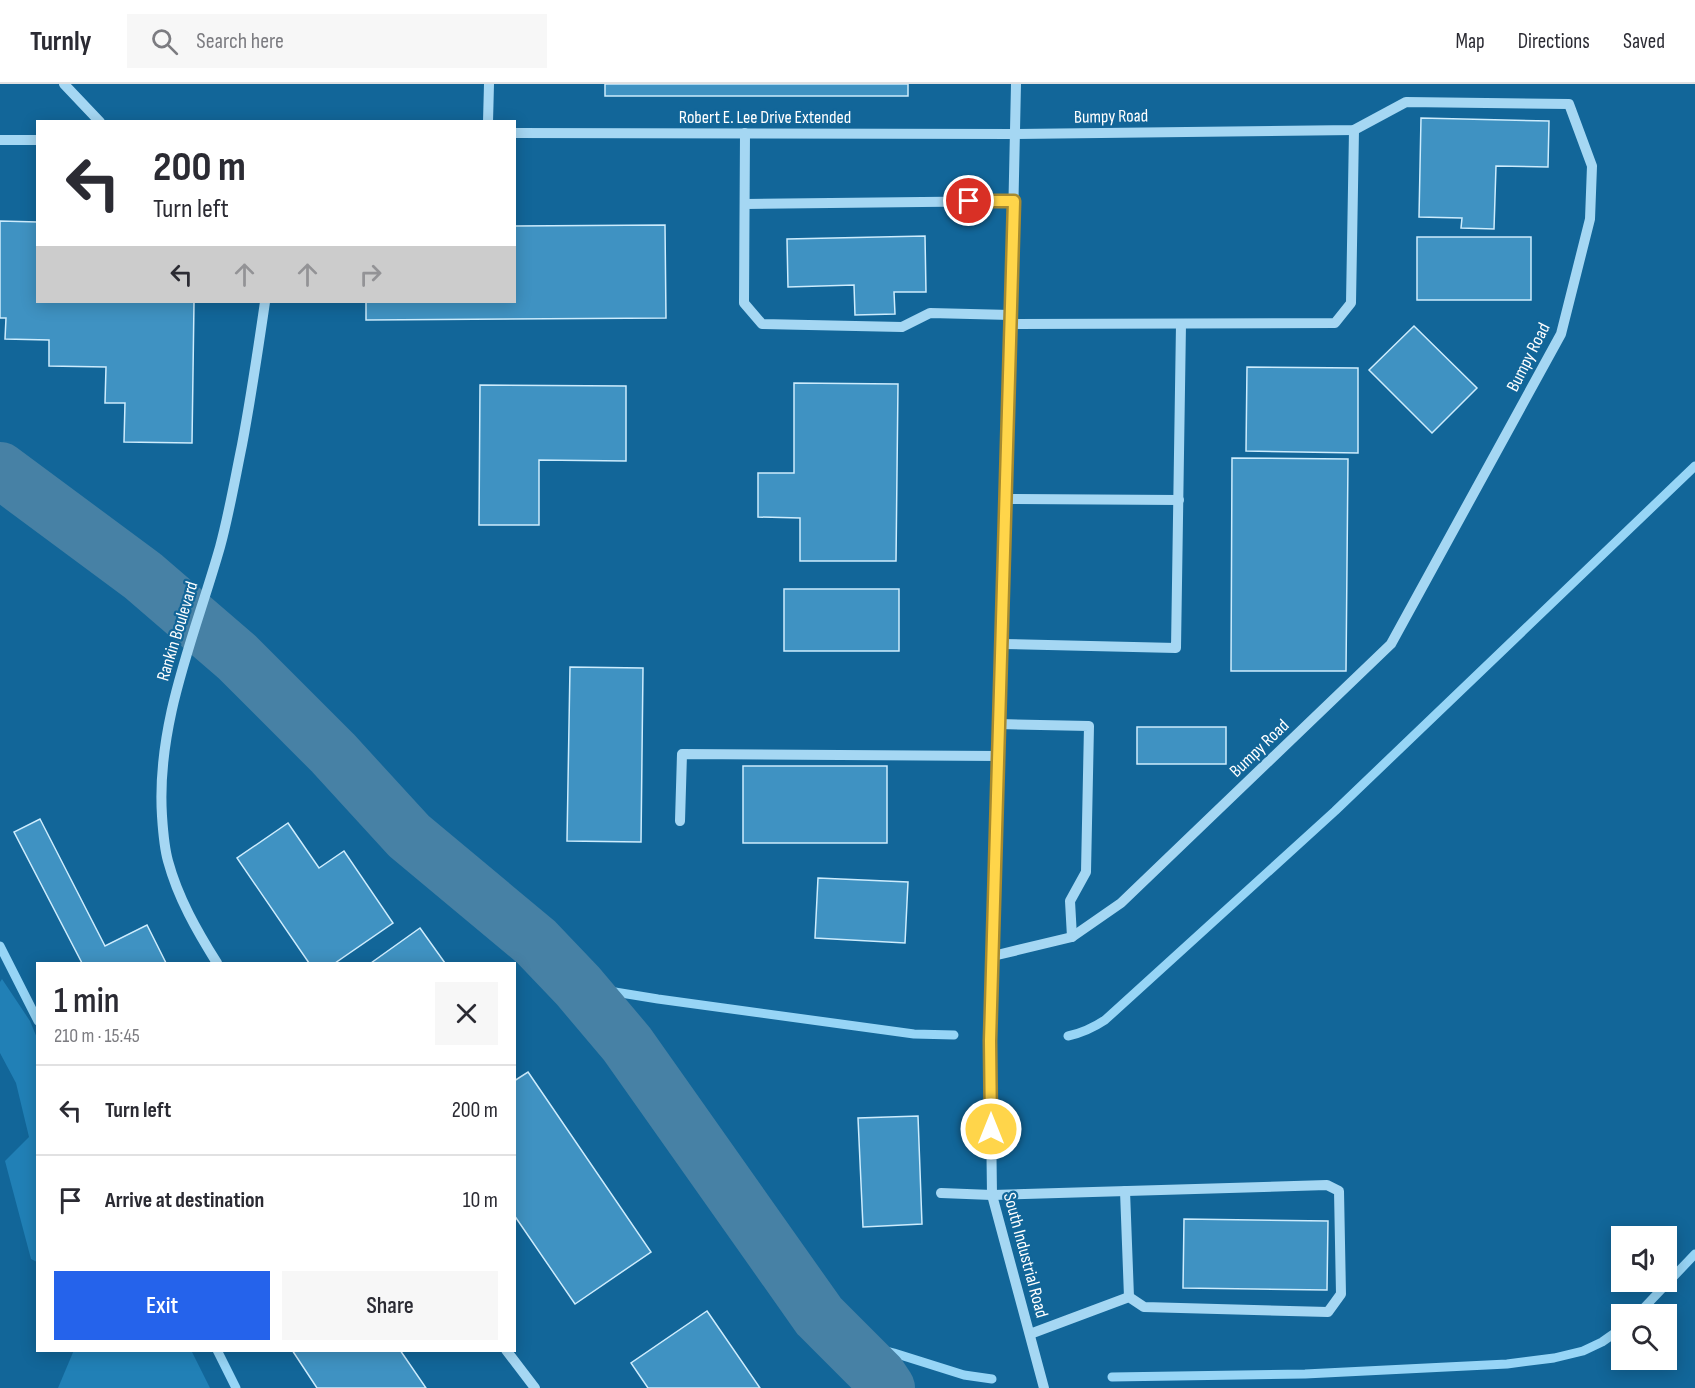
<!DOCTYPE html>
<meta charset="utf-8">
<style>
body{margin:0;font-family:"Sofia Sans Condensed",sans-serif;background:#f7f7f7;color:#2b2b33;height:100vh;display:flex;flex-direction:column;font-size:22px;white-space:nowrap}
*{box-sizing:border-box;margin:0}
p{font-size:20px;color:#7c7c81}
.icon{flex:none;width:33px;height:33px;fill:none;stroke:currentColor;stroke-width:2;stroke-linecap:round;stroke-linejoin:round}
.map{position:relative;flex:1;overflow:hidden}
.panel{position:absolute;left:36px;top:878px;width:480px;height:390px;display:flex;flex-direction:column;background:#fff;border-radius:0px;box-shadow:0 3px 15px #0003}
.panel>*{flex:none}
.banner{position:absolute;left:36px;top:36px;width:480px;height:183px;border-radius:0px;box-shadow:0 3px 15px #0003;background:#fff;color:#2b2b33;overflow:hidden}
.controls{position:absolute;left:1611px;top:1142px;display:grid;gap:12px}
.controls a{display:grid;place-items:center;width:66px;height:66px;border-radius:0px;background:#fff;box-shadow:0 3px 15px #0003;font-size:30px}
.pin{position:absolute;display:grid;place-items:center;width:51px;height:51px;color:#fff;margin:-26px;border:3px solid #fff;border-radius:50%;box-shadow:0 2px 6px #0007}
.me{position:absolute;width:66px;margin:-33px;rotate:0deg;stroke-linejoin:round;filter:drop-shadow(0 0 4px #0008)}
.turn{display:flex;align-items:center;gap:21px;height:126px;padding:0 18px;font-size:27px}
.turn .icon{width:78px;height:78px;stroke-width:2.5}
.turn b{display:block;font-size:42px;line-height:51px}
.lanes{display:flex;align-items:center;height:57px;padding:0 18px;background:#0003;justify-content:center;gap:30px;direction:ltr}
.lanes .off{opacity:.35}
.round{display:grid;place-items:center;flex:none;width:63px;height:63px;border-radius:0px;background:#f7f7f7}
.summary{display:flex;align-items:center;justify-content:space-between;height:102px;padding:0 18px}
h1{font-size:36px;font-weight:600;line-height:45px}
.action{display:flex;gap:12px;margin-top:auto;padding:12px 18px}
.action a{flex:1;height:69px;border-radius:0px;background:#2563eb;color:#fff;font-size:24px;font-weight:600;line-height:69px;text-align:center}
.action a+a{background:#f7f7f7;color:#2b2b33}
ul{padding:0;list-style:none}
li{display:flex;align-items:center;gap:18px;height:90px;padding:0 18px;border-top:2px solid #e1e1e2}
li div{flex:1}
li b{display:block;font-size:22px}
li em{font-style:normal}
header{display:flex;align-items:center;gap:36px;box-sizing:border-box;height:84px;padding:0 30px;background:#fff;border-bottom:2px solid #e1e1e2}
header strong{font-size:28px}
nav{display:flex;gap:33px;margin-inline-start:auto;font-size:21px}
.search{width:420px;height:54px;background:#f7f7f7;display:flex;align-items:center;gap:15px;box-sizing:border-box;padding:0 21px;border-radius:0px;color:#7c7c81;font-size:22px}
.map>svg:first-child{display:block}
.green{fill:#2180b6}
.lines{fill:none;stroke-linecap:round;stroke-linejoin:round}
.stream{stroke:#97d5f6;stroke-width:9}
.river{stroke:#4781a5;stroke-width:56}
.building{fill:#3f92c2;stroke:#cdecfd;stroke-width:1.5}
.minor{stroke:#a5d7f3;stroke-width:10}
.route-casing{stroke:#a68a30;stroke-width:15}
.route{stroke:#ffd54a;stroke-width:10}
.labels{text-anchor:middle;stroke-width:4.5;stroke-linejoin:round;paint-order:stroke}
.street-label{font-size:18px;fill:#fff;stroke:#126699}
</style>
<header>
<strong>Turnly</strong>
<div class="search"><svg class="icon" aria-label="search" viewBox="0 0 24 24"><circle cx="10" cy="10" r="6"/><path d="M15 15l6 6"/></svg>Search here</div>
<nav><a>Map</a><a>Directions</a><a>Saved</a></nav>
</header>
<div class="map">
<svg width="1695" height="1304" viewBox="0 0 1695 1304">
<rect width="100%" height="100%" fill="#126699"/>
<g class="green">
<polygon points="2,895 30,937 37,954 37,1178 31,1175 5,1077 29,1053 16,999 0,969 0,898"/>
<polygon points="74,1266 191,1266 210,1304 58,1304"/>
</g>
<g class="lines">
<g class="stream">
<polyline points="0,862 38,937"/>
<polyline points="578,902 658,915 914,950 954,951"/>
<path d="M1068,952c14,-3 25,-8 37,-16l230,-209 360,-345"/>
<polyline points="1638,1230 1695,1170"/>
<polyline points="844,1256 894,1269 964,1291 992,1295"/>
<polyline points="217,1266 236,1304"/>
<polyline points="1112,1293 1305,1290 1507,1280 1554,1274 1583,1267 1602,1258 1622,1244"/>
</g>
<polyline class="river" points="0,386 143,492 237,573 333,669 409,752 536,858 578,902 627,960 819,1232 879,1292 887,1304"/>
</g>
<g class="building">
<rect x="605" y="0" width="303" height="12"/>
<polygon points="1421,34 1549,37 1548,83 1496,82 1494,145 1461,144 1462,134 1419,133"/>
<polygon points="0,137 38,138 38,218 194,218 192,359 124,358 125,319 105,319 106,283 49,282 49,256 5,255 6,234 0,234"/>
<polygon points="665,141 666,234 366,236 366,218 514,218 514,142"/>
<polygon points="925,152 926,208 894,208 895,230 855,231 854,201 788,203 787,155"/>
<rect x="1417" y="153" width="114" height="63"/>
<polygon points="1414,242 1477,304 1432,349 1369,286"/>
<polygon points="1247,283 1358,284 1358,369 1246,367"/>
<polygon points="794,299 898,300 896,477 800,477 800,434 758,433 758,389 794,389"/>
<polygon points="480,301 626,302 626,377 539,376 539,441 479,441"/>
<polygon points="1232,374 1348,375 1346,587 1231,587"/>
<rect x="784" y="505" width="115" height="62"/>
<polygon points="570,583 643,584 641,758 567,757"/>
<rect x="1137" y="643" width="89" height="37"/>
<rect x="743" y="682" width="144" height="77"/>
<polygon points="40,735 105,862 147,841 166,879 82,879 14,748"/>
<polygon points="288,739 319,784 344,767 393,839 335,879 309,879 237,774"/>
<polygon points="818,794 908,798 905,859 815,854"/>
<polygon points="420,844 445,879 371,879"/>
<polygon points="528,988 651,1168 575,1220 514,1131 514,997"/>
<polygon points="918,1032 922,1140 863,1143 858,1034"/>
<polygon points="1184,1135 1328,1137 1327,1206 1183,1204"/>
<polygon points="707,1227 760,1304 648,1304 631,1279"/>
<polygon points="292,1266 400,1266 426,1304 317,1304"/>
</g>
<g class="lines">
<g class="minor">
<polyline points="64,0 100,38"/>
<polyline points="1016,0 1011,231 990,957 992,1111 1044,1304"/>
<polyline points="488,38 489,0"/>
<polyline points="514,49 1015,50 1354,46 1406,18 1569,20 1592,82 1590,135 1561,250 1391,560 1121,819 1072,853 993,872"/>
<polyline points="745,49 744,219 762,240 902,243 930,229 1011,231"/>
<polyline points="0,56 38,56"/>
<polyline points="745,120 1014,117"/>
<polyline points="1011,240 1335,239 1351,219 1354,46"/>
<polyline points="1006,415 1179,416"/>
<polyline points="1002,560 1176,564 1181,240"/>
<polyline points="999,640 1089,642 1086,788 1070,817 1072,853"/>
<polyline points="680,737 682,670 998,672"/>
<path d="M217,879c-20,-32 -39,-65 -49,-102 -4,-14 -5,-30 -6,-45 -6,-93 33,-181 58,-269 9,-33 15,-68 22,-102 9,-48 16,-95 23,-143"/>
<polyline points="1125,1107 1129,1213"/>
<polyline points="941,1109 992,1111 1327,1101 1339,1107 1341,1210 1328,1228 1144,1223 1129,1213 1030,1250"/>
<polyline points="506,1266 535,1304"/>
</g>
</g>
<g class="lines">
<defs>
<polyline id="route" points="969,117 1014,117 990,957 991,1045"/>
</defs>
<use href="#route" class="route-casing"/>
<use href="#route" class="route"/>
</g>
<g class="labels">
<g class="street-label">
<text transform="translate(1111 32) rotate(-1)" y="6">Bumpy Road</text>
<text x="765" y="39">Robert E. Lee Drive Extended</text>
<text transform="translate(1528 273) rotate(-63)" y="6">Bumpy Road</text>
<text transform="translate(177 547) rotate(-73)" y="6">Rankin Boulevard</text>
<text transform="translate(1259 664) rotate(-44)" y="6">Bumpy Road</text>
<text transform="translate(1026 1171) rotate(75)" y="6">South Industrial Road</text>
</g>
</g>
</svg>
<div class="controls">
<a><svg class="icon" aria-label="sound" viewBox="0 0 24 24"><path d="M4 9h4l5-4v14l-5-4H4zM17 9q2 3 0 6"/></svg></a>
<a><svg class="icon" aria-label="search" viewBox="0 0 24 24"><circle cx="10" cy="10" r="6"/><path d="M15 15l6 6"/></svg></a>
</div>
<div class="pin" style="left:969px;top:117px;background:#d93025"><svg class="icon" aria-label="arrive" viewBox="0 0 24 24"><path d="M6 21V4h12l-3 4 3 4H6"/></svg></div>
<svg class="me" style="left:991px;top:1045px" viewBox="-20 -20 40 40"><circle r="17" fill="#ffd54a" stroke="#fff" stroke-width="3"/><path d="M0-11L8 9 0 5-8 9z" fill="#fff"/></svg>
<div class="banner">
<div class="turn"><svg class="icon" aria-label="left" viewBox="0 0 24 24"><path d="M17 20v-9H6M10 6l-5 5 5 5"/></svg><div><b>200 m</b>Turn left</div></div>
<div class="lanes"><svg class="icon" aria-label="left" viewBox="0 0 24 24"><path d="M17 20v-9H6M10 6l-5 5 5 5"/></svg><svg class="icon off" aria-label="ahead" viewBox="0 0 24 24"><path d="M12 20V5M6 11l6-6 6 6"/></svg><svg class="icon off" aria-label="ahead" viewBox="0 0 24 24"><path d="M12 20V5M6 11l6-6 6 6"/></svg><svg class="icon off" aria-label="right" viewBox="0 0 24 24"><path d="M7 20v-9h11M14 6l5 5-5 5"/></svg></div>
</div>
<section class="panel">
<div class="summary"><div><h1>1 min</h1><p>210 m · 15:45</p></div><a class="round"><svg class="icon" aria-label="close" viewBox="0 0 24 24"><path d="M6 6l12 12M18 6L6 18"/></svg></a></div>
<ul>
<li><svg class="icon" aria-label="left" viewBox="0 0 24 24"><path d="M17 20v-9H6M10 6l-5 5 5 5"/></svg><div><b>Turn left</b></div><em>200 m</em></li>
<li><svg class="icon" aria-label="arrive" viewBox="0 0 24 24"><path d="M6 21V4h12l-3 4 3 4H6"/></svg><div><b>Arrive at destination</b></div><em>10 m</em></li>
</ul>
<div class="action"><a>Exit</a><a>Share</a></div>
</section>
</div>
